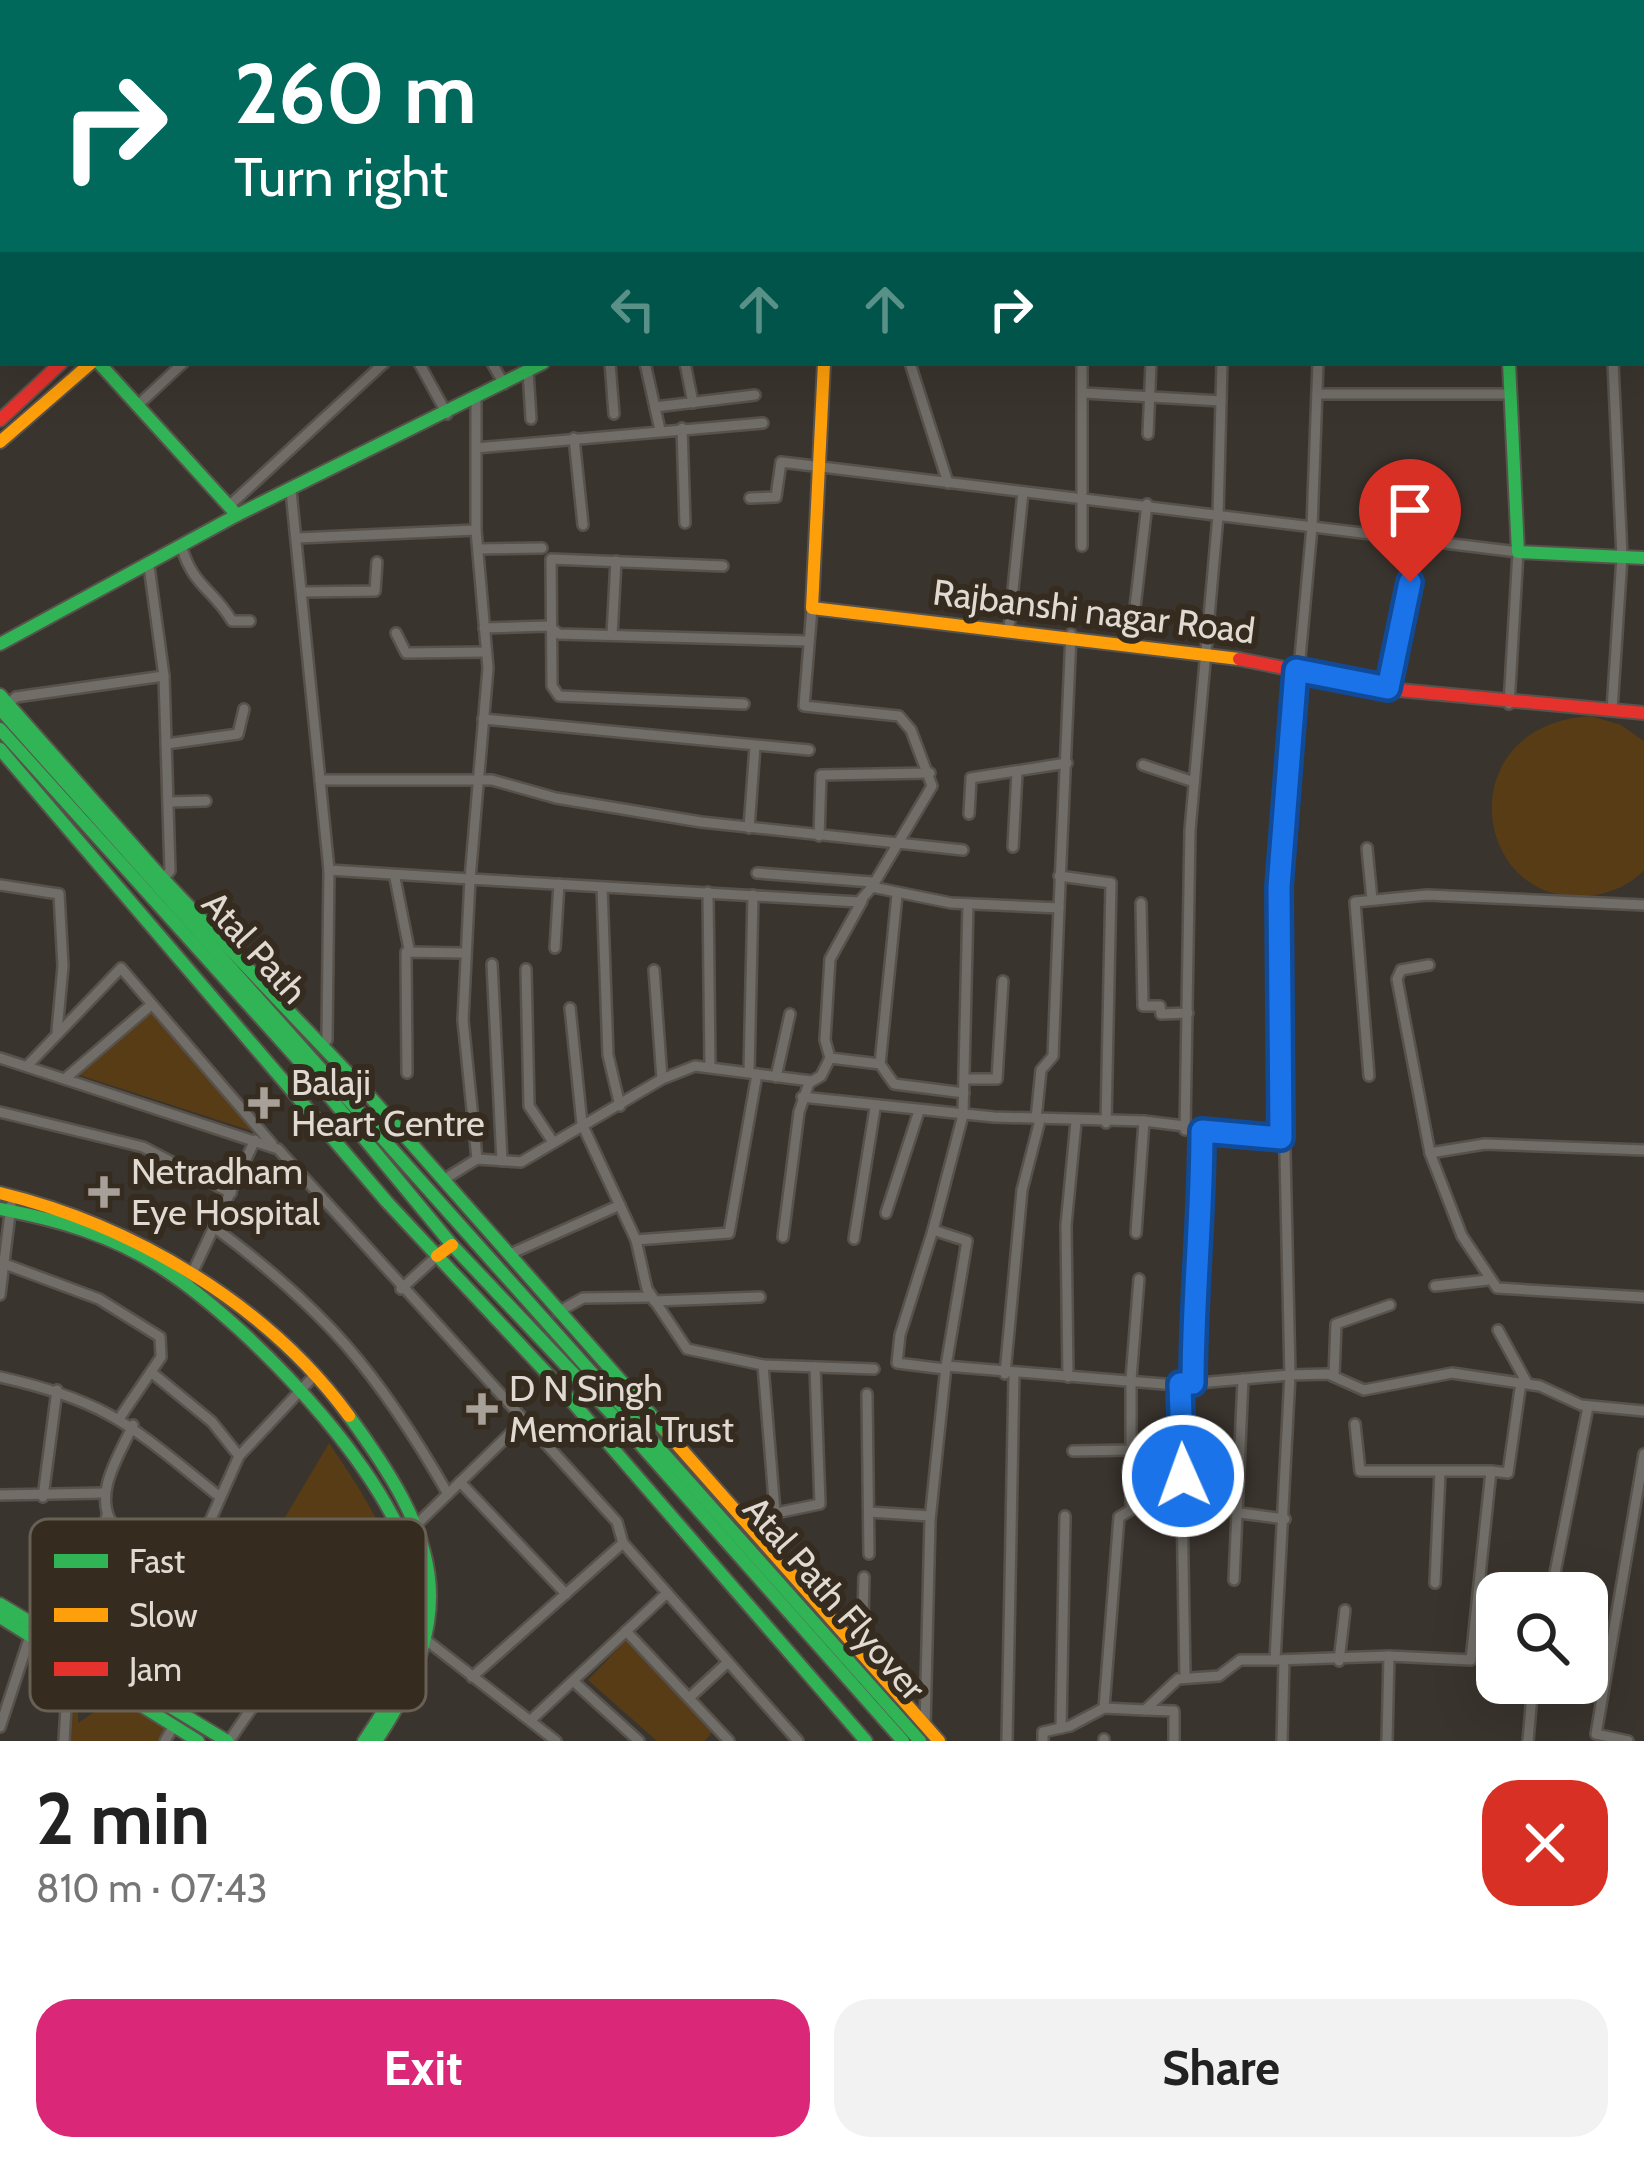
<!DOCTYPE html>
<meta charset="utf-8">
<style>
body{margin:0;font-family:Cabin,sans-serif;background:#f2f2f2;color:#222;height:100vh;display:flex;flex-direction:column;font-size:45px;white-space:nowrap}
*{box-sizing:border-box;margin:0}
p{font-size:39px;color:#767676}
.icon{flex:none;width:66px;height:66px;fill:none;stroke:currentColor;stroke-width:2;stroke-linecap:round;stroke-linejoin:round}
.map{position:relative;height:1741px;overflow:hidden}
.sheet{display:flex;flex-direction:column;background:#fff;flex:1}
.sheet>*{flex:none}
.hud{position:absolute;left:0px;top:0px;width:1644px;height:366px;box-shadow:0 12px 48px #0002;background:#00695c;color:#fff;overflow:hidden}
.buttons{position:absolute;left:1476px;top:1572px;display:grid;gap:24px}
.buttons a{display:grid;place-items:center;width:132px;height:132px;border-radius:24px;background:#fff;box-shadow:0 12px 48px #0002;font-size:60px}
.pin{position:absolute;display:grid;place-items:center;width:102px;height:102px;color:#fff;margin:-123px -51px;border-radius:50% 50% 50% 0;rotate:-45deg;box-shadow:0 0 12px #0007}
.pin .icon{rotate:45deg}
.me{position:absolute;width:132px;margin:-66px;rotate:358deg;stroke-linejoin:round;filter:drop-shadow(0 0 9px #0008)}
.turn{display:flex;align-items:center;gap:42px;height:252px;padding:0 36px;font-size:54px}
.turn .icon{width:156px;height:156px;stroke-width:2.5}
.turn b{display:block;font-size:84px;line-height:102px}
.lanes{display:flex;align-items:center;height:114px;padding:0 36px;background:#0003;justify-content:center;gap:60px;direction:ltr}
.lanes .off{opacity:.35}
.round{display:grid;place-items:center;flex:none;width:126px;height:126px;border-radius:36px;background:#f2f2f2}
.head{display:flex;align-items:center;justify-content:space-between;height:204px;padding:0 36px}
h1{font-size:72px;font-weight:700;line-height:90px}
.action{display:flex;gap:24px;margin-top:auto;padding:24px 36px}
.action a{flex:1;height:138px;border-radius:36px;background:#db2777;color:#fff;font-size:48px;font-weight:700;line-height:138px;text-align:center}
.action a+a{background:#f2f2f2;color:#222}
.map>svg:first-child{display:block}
.green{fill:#573c15}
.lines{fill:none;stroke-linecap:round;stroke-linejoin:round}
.street-casing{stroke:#57524b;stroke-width:14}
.fast-casing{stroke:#57524b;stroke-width:16}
.slow-casing{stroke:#57524b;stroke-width:16}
.jam-casing{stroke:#57524b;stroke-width:16}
.street{stroke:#716d68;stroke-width:9}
.fast{stroke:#30b455;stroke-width:12}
.slow{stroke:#ff9f0a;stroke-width:12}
.jam{stroke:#e5322d;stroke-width:12}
.route-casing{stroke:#114b97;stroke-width:30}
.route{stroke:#1a73e8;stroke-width:21}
.poi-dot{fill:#a7a099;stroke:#352b1e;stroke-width:4.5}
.labels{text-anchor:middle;stroke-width:12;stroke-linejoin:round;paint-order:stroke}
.street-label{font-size:36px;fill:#e1dad2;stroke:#352b1e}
.poi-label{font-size:36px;fill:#e1dad2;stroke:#352b1e;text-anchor:start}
.key{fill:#352b1e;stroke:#696054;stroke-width:3}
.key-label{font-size:33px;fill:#e1dad2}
</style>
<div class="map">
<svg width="1644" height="1741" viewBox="0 0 1644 1741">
<rect width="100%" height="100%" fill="#3a342e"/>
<g class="green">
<path d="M1591,716l30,9 23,16v129c-13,14 -31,22 -49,25 -123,20 -150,-171 -4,-179z"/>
<polygon points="151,1010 255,1132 76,1074"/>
<path d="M329,1443c67,98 89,143 54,262l-164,-76z"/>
<polygon points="628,1638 712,1732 705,1741 657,1741 588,1680"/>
<polygon points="104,1691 171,1728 163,1741 66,1741 71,1734 67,1708 78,1708 78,1723 99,1709"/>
</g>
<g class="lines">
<defs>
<g id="street">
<polyline points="636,0 636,3"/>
<polyline points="1574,0 1574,3"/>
<polyline points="1641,28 1644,28"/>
<polyline points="1641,154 1644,154"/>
<polyline points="1641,198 1644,198"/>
<polyline points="1641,296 1644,296"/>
<polyline points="419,363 447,414"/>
<polyline points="492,363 504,384"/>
<polyline points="610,363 614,414"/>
<polyline points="645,363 660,430"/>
<polyline points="685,363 693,403"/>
<polyline points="910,363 948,483"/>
<polyline points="1082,363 1082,546"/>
<polyline points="528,371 531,419"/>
<polyline points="1084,393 1221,401"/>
<polyline points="1317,394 1510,394"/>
<polyline points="138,405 183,363"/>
<polyline points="655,407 755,395"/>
<polyline points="682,428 685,523"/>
<polyline points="1148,434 1151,363"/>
<polyline points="574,438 583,525"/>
<polyline points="476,448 763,423"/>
<polyline points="291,491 329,870 470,879 488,668 476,530 476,398"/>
<polyline points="750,498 776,497 781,462 1518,552 1509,704"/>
<polyline points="230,505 384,363"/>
<polyline points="298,538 476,530"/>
<path d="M182,548c11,38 31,41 50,73h18"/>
<polyline points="478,549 542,548"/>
<polyline points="723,566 551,559 552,686 559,696 744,704"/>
<polyline points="303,592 375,591 377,562"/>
<polyline points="812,608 804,706 899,716 911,730 932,786 872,887"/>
<polyline points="484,628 548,626 559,634 809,641"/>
<polyline points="1009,628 1023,492"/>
<polyline points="396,633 406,653 486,652"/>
<polyline points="612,635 616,561"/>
<polyline points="1131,642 1147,504"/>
<polyline points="1388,689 1415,539"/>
<polyline points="8,704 16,697 164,676 149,566"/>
<polyline points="1612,710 1622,557 1613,363"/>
<polyline points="483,719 809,750"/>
<polyline points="166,744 238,734 244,709"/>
<polyline points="1143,765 1194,782"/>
<polyline points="320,780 492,780 556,798 701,822 963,850"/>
<polyline points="168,802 206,801"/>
<polyline points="969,814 971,778 1067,763"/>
<polyline points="749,828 755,746"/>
<polyline points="819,836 821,775 930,773"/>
<polyline points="1013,847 1017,773"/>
<polyline points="1367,848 1372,900"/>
<polyline points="757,873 872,882"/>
<polyline points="1059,876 1111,883 1106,1123"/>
<polyline points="395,878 409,949"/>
<polyline points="163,879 170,871 164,676"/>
<polyline points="0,885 59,894 63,966 57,1031"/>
<polyline points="602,887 608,1055 620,1106"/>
<polyline points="708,892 710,1066"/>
<polyline points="897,895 880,1064 894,1084 964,1093"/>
<polyline points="1141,903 1143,1006 1160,1006 1161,1014 1188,1013"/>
<polyline points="555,948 559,884"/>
<polyline points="492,964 502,1161"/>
<polyline points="1429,965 1401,970 1397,979 1430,1153 1485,1144 1644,1150"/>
<polyline points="526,969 529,1106 553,1142"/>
<polyline points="654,970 662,1079"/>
<polyline points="570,1008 582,1124 636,1240 647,1289 687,1349 763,1365 874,1369"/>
<polyline points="321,1046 327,1040 329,870"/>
<polyline points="0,1058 278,1149 617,1522 623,1543 798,1741"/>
<polyline points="830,1058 825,1040 830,959 862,901"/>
<polyline points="28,1065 121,968 272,1144"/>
<polyline points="749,1072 753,895"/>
<polyline points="407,1073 406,952 463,953"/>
<polyline points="1369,1076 1355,902 1427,895 1644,905"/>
<polyline points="67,1077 151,1005"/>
<polyline points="776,1077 790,1014"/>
<polyline points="964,1079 997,1079 1003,981"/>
<polyline points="802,1097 994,1117 1144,1121 1281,1138"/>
<polyline points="0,1112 143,1147 231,1193"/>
<polyline points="1036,1119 1041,1070 1053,1056 1059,908"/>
<polyline points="1185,1130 1190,830 1218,516 1222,363"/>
<polyline points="1430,1153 1462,1236 1497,1288 1644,1297"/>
<polyline points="477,1159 463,1020 470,879 859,902 872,887 951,903 1059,908 1071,634"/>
<polyline points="443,1180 477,1159 521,1162 662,1079 695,1066 811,1081"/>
<polyline points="886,1213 919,1111"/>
<path d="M215,1228c112,83 164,146 233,266"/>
<polyline points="933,1230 900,1335 897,1363 945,1369"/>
<polyline points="1136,1233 1144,1121"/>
<polyline points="783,1237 799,1112 809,1083 821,1076 830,1058 880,1064"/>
<polyline points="854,1239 875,1108"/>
<polyline points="636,1240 729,1233 757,1074"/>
<polyline points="510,1254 620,1205"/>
<polyline points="2,1263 99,1299 160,1337 161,1357 121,1416"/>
<polyline points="189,1280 255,1140"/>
<polyline points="1435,1286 1488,1280"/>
<polyline points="401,1289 437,1256"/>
<polyline points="0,1295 11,1205"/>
<polyline points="654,1301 760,1297"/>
<polyline points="558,1312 583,1298 652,1297"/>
<polyline points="1498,1330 1527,1383"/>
<polyline points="763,1365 775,1512"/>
<polyline points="946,1366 1176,1385 1290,1375 1279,887 1312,527 1318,363"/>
<polyline points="151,1372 212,1422 239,1456"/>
<polyline points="1005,1374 1022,1190 1040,1120"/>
<polyline points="1334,1375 1336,1324 1390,1305"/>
<path d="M0,1377c112,25 134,52 220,120"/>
<polyline points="313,1377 239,1456 182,1584 176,1612 384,1710"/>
<polyline points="1068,1377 1066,1225 1076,1122"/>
<polyline points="1193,1383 1203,1234 1202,1131"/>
<polyline points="1180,1385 1185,1678"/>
<polyline points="867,1394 869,1554"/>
<path d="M133,1425c-13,29 -40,68 -21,98l70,61"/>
<polyline points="1073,1451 1131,1450"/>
<polyline points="1491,1471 1508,1473 1521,1382"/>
<polyline points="460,1482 566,1594"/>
<polyline points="0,1495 105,1493"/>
<polyline points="43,1497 57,1390"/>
<polyline points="869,1512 930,1516"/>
<polyline points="1240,1513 1285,1519"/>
<polyline points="107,1515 89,1600 176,1612"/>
<polyline points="742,1520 820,1504 815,1367"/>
<polyline points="415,1526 523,1421"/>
<polyline points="1234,1580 1243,1379"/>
<polyline points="1435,1583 1440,1472"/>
<polyline points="1551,1593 1588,1407"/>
<polyline points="626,1631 729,1741"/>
<polyline points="426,1640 556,1741"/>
<polyline points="862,1655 864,1577"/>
<polyline points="1275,1660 1389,1656 1471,1660 1491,1471 1360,1471 1355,1424"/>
<polyline points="1339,1661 1345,1610"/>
<polyline points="472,1677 623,1543"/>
<polyline points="573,1681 639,1741"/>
<polyline points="689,1698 728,1662"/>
<polyline points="1104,1708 1119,1517 1131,1510 1131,1379 1139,1279"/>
<polyline points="1145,1710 1174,1711 1174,1741"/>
<polyline points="532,1719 667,1593"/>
<polyline points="925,1726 930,1520 946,1366 967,1241 933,1230 963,1115 968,904"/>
<polyline points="0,1727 30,1636"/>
<polyline points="1061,1728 1065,1516"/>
<polyline points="64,1741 69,1658"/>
<polyline points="165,1741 173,1727"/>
<polyline points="229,1741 283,1663"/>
<polyline points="1007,1741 1014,1374"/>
<polyline points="1043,1741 1043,1732 1070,1726 1104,1708 1145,1710 1178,1679 1219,1676 1240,1660 1275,1660 1290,1375 1328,1374 1364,1390 1452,1373 1540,1386 1581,1405 1644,1411"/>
<polyline points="1104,1741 1104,1739"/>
<polyline points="1282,1741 1284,1660"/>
<polyline points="1387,1741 1389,1656"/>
<polyline points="1528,1741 1533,1683"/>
<polyline points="1628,1741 1596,1734 1644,1454"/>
</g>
<g id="fast">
<polyline points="70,3 71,0"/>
<polyline points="452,3 455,0"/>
<polyline points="511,3 514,0"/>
<polyline points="0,151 3,146"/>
<polyline points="0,242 3,246"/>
<polyline points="0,275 3,279"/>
<polyline points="99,363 237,515"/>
<polyline points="1509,363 1518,552 1644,558"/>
<polyline points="0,644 237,515 543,363"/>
<polyline points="0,695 163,879 365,1091 668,1434"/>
<polyline points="0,709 920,1741"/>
<polyline points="0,729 310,1073 452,1245 640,1444 903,1741"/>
<polyline points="0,749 387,1202 556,1383 866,1741"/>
<path d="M0,1209c58,11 112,26 162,59 87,56 260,231 258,340 -1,50 -29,93 -56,133"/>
<path d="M349,1416c88,120 115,193 27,325"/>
<polyline points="0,1604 227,1741"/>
<polyline points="0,1617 198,1741"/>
</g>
<g id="slow">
<polyline points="1451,0 1451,3"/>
<polyline points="428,3 429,0"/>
<polyline points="478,3 482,0"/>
<polyline points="824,363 812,608 1239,659"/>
<polyline points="0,442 91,363"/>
<path d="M0,1193c132,32 267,111 349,223"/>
<polyline points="437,1256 452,1245"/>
<polyline points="668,1434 939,1741"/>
</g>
<g id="jam">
<polyline points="0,420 61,363"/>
<polyline points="1239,659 1388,689 1644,713"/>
</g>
</defs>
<use href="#street" class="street-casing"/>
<use href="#fast" class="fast-casing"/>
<use href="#slow" class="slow-casing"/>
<use href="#jam" class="jam-casing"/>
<use href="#street" class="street"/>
<use href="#fast" class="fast"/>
<use href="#slow" class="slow"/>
<use href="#jam" class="jam"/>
</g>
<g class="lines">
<defs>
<path id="route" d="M1183,1476l-3,-92 13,-1c0,-84 9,-167 9,-252l79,7 -2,-251 17,-217 92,18 22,-106"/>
</defs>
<use href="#route" class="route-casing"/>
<use href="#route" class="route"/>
</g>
<g class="poi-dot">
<path d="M258 1085h12v12h12v12h-12v12h-12v-12h-12v-12h12z"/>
<path d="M98 1174h12v12h12v12h-12v12h-12v-12h-12v-12h12z"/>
<path d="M476 1391h12v12h12v12h-12v12h-12v-12h-12v-12h12z"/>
</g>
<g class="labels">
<g class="street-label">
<text transform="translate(1094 611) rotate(7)" y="13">Rajbanshi nagar Road</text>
<text transform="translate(255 947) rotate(48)" y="13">Atal Path</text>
<text transform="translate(835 1598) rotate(49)" y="13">Atal Path Flyover</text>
</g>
<g class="poi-label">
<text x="291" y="1095">Balaji<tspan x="291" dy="41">Heart Centre</tspan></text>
<text x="131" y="1184">Netradham<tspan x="131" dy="41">Eye Hospital</tspan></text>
<text x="509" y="1401">D N Singh<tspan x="509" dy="41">Memorial Trust</tspan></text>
</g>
</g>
<rect x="30" y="1519" width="396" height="192" rx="18" class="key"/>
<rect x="54" y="1554" width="54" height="14" fill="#30b455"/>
<rect x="54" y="1608" width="54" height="14" fill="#ff9f0a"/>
<rect x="54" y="1662" width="54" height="14" fill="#e5322d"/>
<g class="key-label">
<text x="129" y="1573">Fast</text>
<text x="129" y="1627">Slow</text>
<text x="129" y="1681">Jam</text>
</g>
</svg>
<div class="buttons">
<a><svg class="icon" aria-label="search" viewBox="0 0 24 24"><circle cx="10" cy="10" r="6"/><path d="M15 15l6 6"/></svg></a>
</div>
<div class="pin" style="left:1410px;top:582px;background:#d93025"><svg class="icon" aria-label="arrive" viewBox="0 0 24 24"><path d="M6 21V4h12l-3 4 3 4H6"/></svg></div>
<svg class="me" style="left:1183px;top:1476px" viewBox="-20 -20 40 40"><circle r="17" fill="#1a73e8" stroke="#fff" stroke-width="3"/><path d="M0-11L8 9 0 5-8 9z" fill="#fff"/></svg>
<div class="hud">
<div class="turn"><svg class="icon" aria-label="right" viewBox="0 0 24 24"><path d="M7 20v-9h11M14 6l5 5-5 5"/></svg><div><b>260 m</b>Turn right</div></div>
<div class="lanes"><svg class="icon off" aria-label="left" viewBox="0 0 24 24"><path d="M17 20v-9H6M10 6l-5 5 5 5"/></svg><svg class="icon off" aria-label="ahead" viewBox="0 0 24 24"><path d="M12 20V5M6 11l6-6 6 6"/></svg><svg class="icon off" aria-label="ahead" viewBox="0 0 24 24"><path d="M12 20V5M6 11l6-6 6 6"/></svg><svg class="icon" aria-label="right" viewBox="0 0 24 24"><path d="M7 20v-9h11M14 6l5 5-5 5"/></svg></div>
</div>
</div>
<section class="sheet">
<div class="head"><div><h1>2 min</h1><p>810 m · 07:43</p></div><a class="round" style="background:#d93025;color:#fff"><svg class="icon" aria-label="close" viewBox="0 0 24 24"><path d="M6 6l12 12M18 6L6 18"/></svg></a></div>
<div class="action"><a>Exit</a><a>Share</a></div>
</section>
